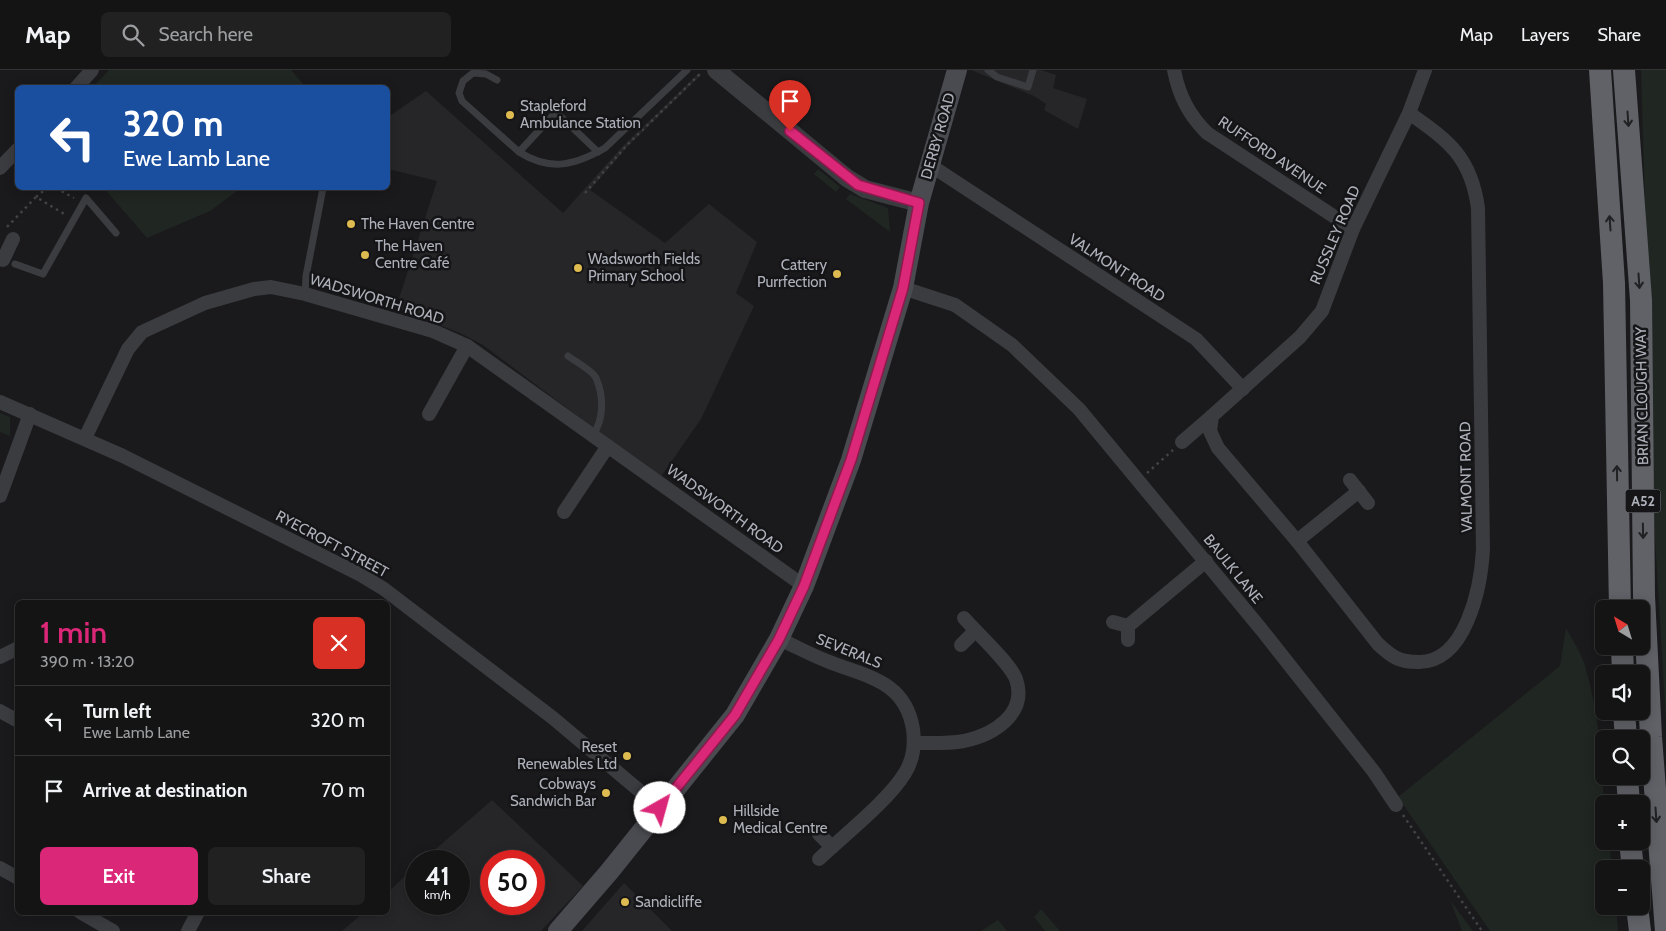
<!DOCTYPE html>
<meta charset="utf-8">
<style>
body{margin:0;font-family:Cabin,sans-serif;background:#212122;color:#f1f3f6;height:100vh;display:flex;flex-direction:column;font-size:19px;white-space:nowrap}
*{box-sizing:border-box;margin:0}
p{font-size:16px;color:#9d9ea0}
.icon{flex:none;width:28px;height:28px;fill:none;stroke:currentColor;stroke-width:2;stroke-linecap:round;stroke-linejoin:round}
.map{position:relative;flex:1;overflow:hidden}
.drawer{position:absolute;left:15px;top:530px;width:375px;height:315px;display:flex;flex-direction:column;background:#141415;border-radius:8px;box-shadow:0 2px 12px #0003,0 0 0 1px #333334}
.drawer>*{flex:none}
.banner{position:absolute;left:15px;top:15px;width:375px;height:105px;border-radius:8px;box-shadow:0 2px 12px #0003,0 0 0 1px #333334;background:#1a4fa0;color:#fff;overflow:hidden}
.needle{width:32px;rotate:322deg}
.tools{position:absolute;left:1595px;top:530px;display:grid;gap:10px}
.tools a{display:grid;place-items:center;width:55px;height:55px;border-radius:8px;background:#141415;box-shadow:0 2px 12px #0003,0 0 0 1px #333334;font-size:25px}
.speed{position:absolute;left:405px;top:780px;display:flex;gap:10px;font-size:25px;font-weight:700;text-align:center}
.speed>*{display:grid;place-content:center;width:65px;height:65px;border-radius:50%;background:#141415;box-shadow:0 2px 12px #0003,0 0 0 1px #333334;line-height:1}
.speed small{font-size:12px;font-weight:400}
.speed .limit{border:8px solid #d22;background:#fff;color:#111}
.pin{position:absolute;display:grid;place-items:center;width:42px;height:42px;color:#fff;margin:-51px -21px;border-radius:50% 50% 50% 0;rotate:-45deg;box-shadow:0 0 5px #0007}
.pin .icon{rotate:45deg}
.me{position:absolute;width:55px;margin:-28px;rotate:38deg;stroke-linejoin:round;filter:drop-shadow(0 0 4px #0008)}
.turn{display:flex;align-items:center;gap:18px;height:105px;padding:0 25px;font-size:22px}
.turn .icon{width:65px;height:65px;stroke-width:2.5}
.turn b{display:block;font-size:35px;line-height:42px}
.round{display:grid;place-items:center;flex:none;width:52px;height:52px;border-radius:8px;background:#212122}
.head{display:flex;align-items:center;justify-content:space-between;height:85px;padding:0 25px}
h1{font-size:30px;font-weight:600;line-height:38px;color:#db2777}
.cta{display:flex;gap:10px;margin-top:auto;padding:10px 25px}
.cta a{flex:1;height:58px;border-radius:8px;background:#db2777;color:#fff;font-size:20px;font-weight:600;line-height:58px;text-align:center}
.cta a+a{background:#212122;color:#f1f3f6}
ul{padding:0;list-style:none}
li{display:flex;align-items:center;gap:15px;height:70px;padding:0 25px;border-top:1px solid #333334}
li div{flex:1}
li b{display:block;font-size:19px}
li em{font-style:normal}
header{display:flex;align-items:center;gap:30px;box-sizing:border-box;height:70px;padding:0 25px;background:#141415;border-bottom:1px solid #333334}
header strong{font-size:24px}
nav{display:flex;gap:28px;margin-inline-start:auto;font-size:18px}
.search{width:350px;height:45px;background:#212122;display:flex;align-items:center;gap:12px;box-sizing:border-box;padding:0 18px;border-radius:8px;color:#9d9ea0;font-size:19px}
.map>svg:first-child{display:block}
.built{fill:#262629;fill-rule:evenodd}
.green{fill:#202622}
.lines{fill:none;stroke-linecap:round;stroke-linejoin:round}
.path{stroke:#414347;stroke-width:2.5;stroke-dasharray:2.5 4;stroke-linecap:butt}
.service{stroke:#3b3c40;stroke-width:7}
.minor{stroke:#3b3c40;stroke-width:14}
.tertiary{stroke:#3b3c40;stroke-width:18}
.secondary{stroke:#4a4b50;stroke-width:20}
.trunk{stroke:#606268;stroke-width:22}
.oneway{stroke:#202123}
.route-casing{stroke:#8e194d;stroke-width:12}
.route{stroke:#db2777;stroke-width:9}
.poi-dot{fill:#debb50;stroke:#151517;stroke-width:2}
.labels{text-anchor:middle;stroke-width:5;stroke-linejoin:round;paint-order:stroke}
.shield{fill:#151517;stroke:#808289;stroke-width:1}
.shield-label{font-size:14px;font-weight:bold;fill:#aeb1ba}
.poi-label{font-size:15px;fill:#aeb1ba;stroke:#151517;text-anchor:start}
.street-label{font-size:15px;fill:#aeb1ba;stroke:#151517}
</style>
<header>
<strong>Map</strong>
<div class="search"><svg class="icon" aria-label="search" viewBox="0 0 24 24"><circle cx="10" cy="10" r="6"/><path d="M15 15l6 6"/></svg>Search here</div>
<nav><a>Map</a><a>Layers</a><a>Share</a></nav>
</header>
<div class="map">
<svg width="1666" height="861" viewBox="0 0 1666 861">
<rect width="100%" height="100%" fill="#1a1a1c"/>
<g class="built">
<polygon points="971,0 1041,0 1056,5 1053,18 1087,29 1078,59 1044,40 1046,34 1034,26"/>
<polygon points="699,3 701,5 628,76 590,120 665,173 709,134 757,172 736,223 754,236 701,349 660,408 483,275 460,263 396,238 437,111 388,99 388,47 426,21 563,143 622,77"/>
<path d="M492,730l91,86 -42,45h-199l21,-18 25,-1v-20l28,-26v38h43v-43h-37zM491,791h43v43h-43z"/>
<polygon points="624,813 672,861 582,861"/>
</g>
<g class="green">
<polygon points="109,0 291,0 306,17 93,17"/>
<polygon points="1641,0 1666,0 1666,651 1655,468"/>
<polygon points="818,99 840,117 836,122 814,104"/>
<polygon points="104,118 241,118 210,141 147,168"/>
<polygon points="850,124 888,138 890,162 846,129"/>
<polygon points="0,343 10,347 10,366 0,362"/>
<path d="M1566,558c6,11 14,23 18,35 18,58 20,120 20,178h5l3,28h-8v37h12l2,25h-128l-92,-134 162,-131z"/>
<polygon points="1450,830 1473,861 1462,861"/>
<polygon points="1041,839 1060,861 1045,861 1034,847"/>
<polygon points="998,850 1007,861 981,861"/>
</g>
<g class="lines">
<g class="path">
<polyline points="56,118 74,128"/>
<polyline points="585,123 627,75 702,2"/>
<polyline points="36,127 47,118"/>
<polyline points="7,157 36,127 66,145"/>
<polyline points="1147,403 1173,380"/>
<polyline points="1403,745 1482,861"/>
</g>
<g class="service">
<polyline points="988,0 997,7 1028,17 1033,0"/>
<polyline points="497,10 486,4 473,3 463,11 459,23 462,31 519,82"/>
<path d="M598,82l-42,-40 -37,40c32,20 56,13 86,-4l82,-78"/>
<polyline points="15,194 43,204 86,128 116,163"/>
<polyline points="305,224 306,206 323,118"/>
<path d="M568,286c8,6 24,14 28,22 8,18 8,41 -3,57"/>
</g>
<g class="minor">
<path d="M1174,0c5,26 15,45 33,63l146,96"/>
<polyline points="76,18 92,0"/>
<path d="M1409,43c40,28 62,44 69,95l5,341c-2,38 -17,114 -65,113 -19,0 -26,-5 -40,-18l-81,-103 -79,-93 -8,-17 2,-15 88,-79 22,-26 31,-82 56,-116 16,-43"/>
<polyline points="930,95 1196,269 1243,319"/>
<polyline points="0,98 18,79"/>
<polyline points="3,190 13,169"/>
<polyline points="903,218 955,235 1012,275 1079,339 1261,559 1374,702 1396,735"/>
<polyline points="0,332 123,386 361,505 384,519 553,648 660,738"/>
<polyline points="429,344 467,276"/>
<polyline points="85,368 128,279 142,262 205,233 254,219 271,217 305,224 433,261 467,276 804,516"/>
<polyline points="1182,372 1212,346"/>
<polyline points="1350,410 1368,433"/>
<polyline points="0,426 30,344"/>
<polyline points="564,442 608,376"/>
<polyline points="1297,471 1359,421"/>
<polyline points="1113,552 1128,556 1128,570"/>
<polyline points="1128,556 1206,491"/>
<path d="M779,569c16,7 32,16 48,22 39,16 78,19 86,68 2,15 0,31 -8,44 -17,28 -61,62 -86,86"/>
<polyline points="961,575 975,561"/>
<polyline points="0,587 18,578"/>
<polyline points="0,641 18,651"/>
<path d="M914,673c17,0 33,1 50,-2 29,-6 64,-27 52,-62 -6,-16 -39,-46 -52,-61"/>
<polyline points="819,764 832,777"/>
<polyline points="0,798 18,808"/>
<polyline points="80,842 113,861"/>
<polyline points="188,861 198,842"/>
</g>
<polyline class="tertiary" points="716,0 847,108 865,119 919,133"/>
<polyline class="secondary" points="558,861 609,802 735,645 779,569 804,516 851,390 903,218 919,133 957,0"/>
<g class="trunk">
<polyline points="1600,0 1614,213 1620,539"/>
<polyline points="1624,0 1641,230 1644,526 1651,667 1666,861"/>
<polyline points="1622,576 1623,604"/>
<polyline points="1624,641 1626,669"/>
<polyline points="1627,706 1629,734"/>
<polyline points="1630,771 1633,799"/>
<polyline points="1637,836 1640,861"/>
</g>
</g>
<defs><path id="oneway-shaft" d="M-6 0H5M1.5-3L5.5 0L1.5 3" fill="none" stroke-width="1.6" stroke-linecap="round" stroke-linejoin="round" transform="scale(1.25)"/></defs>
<g class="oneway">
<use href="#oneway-shaft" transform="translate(1628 49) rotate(86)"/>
<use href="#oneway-shaft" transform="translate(1610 153) rotate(-94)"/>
<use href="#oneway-shaft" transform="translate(1639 211) rotate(86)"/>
<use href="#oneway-shaft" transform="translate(1617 403) rotate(-91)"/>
<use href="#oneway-shaft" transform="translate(1643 461) rotate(89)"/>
<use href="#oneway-shaft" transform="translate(1656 745) rotate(86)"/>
</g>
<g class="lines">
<defs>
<polyline id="route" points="660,738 735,645 779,569 804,516 851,390 903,218 919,133 858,115 790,61"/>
</defs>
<use href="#route" class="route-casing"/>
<use href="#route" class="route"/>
</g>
<g class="poi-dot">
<circle cx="510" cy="45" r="5"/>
<circle cx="351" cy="154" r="5"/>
<circle cx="365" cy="185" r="5"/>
<circle cx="578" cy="198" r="5"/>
<circle cx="837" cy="204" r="5"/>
<circle cx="627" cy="686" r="5"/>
<circle cx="606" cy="723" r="5"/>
<circle cx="723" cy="750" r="5"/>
<circle cx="625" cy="832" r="5"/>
</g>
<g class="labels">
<rect class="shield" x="1625.5" y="419.5" width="35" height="23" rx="4"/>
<g class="shield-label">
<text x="1643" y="436">A52</text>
</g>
<g class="poi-label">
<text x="520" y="41">Stapleford<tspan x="520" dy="17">Ambulance Station</tspan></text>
<text x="361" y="159">The Haven Centre</text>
<text x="375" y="181">The Haven<tspan x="375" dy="17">Centre Café</tspan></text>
<text x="588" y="194">Wadsworth Fields<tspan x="588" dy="17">Primary School</tspan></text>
<text x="827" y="200" text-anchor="end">Cattery<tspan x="827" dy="17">Purrfection</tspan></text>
<text x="617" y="682" text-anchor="end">Reset<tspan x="617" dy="17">Renewables Ltd</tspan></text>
<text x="596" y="719" text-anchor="end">Cobways<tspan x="596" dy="17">Sandwich Bar</tspan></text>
<text x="733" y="746">Hillside<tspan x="733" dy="17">Medical Centre</tspan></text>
<text x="635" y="837">Sandicliffe</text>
</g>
<g class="street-label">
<text transform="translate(938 66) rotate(-74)" y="5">DERBY ROAD</text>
<text transform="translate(1272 85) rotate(34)" y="5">RUFFORD AVENUE</text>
<text transform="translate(1335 165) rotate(-67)" y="5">RUSSLEY ROAD</text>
<text transform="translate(1117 198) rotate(33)" y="5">VALMONT ROAD</text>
<text transform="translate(377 229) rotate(17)" y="5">WADSWORTH ROAD</text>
<text transform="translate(1642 326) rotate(-91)" y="5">BRIAN CLOUGH WAY</text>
<text transform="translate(1466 407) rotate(-91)" y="5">VALMONT ROAD</text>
<text transform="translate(725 439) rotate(36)" y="5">WADSWORTH ROAD</text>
<text transform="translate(332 474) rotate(28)" y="5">RYECROFT STREET</text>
<text transform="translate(1233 499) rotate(51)" y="5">BAULK LANE</text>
<text transform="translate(849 581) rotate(22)" y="5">SEVERALS</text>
</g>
</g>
</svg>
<div class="tools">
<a><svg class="needle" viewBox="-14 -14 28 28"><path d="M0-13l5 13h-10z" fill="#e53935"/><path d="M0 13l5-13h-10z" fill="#9d9ea0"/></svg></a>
<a><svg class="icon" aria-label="sound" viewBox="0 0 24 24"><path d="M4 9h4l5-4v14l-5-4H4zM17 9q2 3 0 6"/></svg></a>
<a><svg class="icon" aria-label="search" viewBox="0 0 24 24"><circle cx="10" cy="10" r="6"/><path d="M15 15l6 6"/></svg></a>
<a>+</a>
<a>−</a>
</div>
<div class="speed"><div>41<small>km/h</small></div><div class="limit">50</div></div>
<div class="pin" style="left:790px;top:61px;background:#d93025"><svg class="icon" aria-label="arrive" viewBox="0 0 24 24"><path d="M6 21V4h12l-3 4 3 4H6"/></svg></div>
<svg class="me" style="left:660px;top:738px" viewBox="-20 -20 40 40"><circle r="19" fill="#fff"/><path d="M0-13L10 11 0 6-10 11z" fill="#db2777"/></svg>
<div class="banner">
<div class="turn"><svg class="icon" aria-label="left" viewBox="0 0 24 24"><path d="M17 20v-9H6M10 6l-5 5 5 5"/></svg><div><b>320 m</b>Ewe Lamb Lane</div></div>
</div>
<section class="drawer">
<div class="head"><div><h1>1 min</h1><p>390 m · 13:20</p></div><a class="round" style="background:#d93025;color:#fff"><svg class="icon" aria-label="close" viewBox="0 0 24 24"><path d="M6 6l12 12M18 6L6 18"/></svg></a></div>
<ul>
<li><svg class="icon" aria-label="left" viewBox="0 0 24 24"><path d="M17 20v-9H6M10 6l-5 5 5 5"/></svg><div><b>Turn left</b><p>Ewe Lamb Lane</p></div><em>320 m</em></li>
<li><svg class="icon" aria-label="arrive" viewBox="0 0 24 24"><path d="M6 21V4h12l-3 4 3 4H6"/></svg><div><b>Arrive at destination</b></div><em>70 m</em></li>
</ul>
<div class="cta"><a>Exit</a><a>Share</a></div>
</section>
</div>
